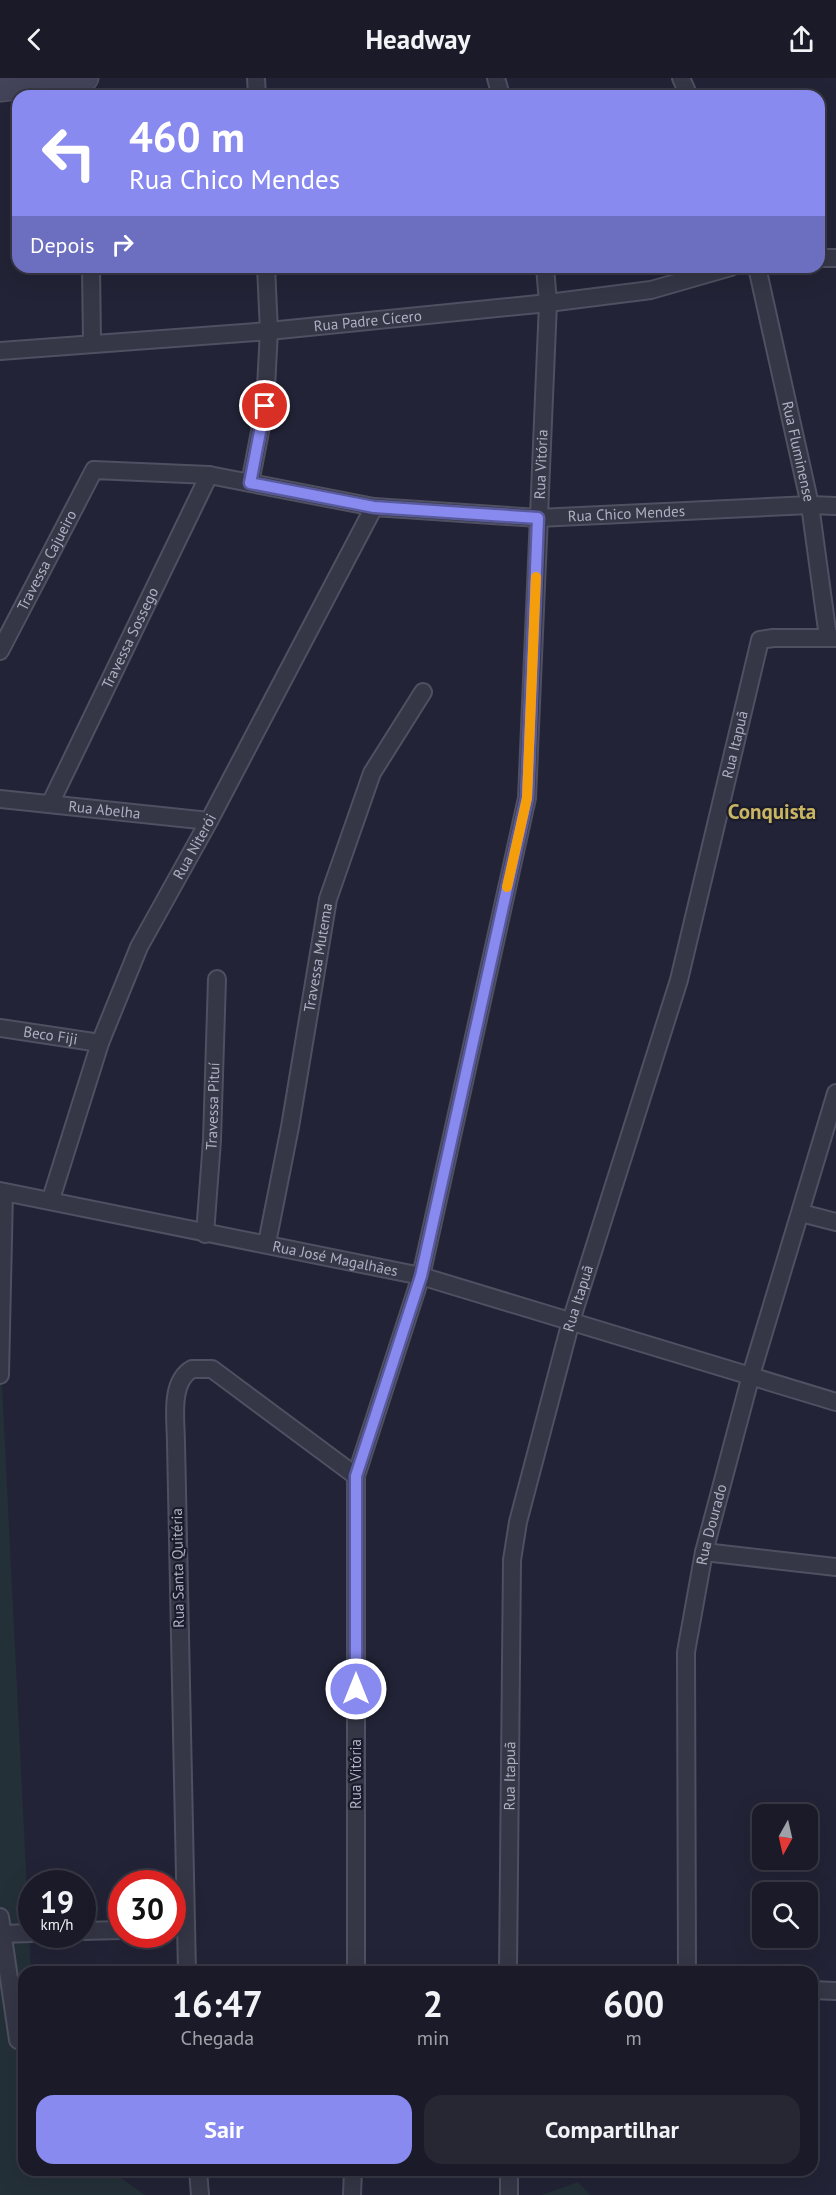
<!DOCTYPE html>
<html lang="pt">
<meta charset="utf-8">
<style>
body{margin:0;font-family:"PT Sans",sans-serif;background:#272734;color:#f1f3f6;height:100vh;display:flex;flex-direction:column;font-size:22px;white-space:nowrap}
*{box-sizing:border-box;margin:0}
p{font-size:20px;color:#9fa1a8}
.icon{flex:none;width:33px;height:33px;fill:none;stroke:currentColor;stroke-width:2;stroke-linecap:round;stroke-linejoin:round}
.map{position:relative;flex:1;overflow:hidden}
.details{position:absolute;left:18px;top:1888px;width:800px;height:210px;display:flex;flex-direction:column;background:#1a1a28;border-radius:18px;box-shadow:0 6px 24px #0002,0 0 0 2px #383845}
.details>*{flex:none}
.top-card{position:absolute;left:12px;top:12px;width:813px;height:183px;border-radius:18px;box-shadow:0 6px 24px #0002,0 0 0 2px #383845;background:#888aef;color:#fff;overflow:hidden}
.needle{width:39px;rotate:188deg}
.fabs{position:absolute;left:752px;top:1726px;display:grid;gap:12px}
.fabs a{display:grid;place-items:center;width:66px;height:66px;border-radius:12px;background:#1a1a28;box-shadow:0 6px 24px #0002,0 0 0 2px #383845;font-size:30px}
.speed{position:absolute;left:18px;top:1792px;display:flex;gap:12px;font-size:30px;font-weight:700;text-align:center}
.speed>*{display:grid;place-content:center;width:78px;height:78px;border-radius:50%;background:#1a1a28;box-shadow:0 6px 24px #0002,0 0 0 2px #383845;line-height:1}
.speed small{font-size:15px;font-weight:400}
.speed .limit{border:9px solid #d22;background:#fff;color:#111}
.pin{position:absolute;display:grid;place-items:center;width:51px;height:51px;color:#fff;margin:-26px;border:3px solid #fff;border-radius:50%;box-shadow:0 2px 6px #0007}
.me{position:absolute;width:66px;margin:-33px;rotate:0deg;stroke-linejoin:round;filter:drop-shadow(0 0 4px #0008)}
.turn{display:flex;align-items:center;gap:21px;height:126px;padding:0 18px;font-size:27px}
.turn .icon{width:78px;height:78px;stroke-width:2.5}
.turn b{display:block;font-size:42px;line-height:51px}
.then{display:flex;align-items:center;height:57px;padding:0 18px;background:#0003;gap:12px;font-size:22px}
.eta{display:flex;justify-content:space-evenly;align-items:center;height:102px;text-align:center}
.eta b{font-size:36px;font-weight:700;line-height:42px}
.cta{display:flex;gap:12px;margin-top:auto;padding:12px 18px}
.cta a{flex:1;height:69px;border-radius:18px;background:#888aef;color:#fff;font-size:24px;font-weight:700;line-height:69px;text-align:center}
.cta a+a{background:#272734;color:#f1f3f6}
header{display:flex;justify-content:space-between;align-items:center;height:78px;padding:0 18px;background:#1a1a28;font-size:27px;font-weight:700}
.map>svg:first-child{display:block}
.green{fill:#243038}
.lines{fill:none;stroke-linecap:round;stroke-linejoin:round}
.street-casing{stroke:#4f5061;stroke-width:20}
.secondary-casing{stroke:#4f5061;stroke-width:27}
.street{stroke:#353646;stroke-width:16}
.secondary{stroke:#434359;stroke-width:24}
.route-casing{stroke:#585a9b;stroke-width:15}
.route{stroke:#888aef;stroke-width:10}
.slow{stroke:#f59e0b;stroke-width:10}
.labels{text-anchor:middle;stroke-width:4.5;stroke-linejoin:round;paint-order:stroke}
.street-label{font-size:15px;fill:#afb0c3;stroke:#1a1b2b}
.district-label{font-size:21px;font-weight:bold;fill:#cab563;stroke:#1a1b2b}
</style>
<header><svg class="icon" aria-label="back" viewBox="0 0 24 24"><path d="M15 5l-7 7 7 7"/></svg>Headway<svg class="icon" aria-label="share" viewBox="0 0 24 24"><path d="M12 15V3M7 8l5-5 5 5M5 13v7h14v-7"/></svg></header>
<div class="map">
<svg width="836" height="2117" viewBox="0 0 836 2117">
<rect width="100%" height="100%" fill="#222336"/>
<g class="green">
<polygon points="0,1266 31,1894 24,1894 24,2092 111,2093 145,2117 0,2117"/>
<polygon points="578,2104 590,2117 542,2117"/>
</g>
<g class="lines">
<defs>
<g id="street">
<polyline points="79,0 81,18"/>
<polyline points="256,0 257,18"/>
<polyline points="496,0 501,18"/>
<polyline points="681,0 689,18"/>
<polyline points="819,180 836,180"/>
<polyline points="91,189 92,265"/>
<path id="s1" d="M757,189l53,238 18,132"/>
<path id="s2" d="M0,273l269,-20 279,-28 103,-13 80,-23"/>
<polyline points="250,405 265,328 269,253 266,189"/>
<path id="s3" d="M0,573l94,-181 115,5 165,32 164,11 272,-13 26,1"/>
<path id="s4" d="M0,721l209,22"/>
<path id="s5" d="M51,724l158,-327"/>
<path id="s6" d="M0,950l100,15"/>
<path id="s7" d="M0,1113l421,85 415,126"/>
<path id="s8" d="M51,1121l49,-156 39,-96 70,-126 165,-314"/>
<polyline points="801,1135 836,1144"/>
<path id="s9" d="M205,1156l7,-94 5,-161"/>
<path id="s10" d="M267,1165l23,-116 38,-228 44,-126 51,-81"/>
<polyline points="0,1297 4,1114"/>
<polyline points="704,1474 836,1489"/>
<polyline points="0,1839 18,1962"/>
<polyline points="82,1853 122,1852"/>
<polyline points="1,1856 32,1855"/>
<path d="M187,1894l-11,-529c0,-22 -7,-61 16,-74h20l144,107"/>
<path id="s11" d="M356,1894v-496l65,-200 106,-478 21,-495 -3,-36"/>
<path id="s12" d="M508,1894l4,-412 6,-38 53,-201 108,-341 81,-340 13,-2h63"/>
<path id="s13" d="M687,1894l-1,-320 18,-100 47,-177 85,-282"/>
<polyline points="812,1912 836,1913"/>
<polyline points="198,2092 200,2117"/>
<polyline points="509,2092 509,2117"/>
<polyline points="352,2117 353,2092"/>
</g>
<polyline id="secondary" points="0,11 86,0"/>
</defs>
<use href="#street" class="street-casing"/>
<use href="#secondary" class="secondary-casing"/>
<use href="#street" class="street"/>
<use href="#secondary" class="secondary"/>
</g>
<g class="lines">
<defs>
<polyline id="route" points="265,328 250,405 374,429 538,440 527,720 421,1198 356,1398 356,1611"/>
</defs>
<use href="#route" class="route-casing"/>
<use href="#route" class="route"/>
<polyline class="slow" points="507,809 527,720 536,499"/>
</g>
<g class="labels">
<g class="street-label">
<text dy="5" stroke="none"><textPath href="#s2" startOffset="369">Rua Padre Cícero</textPath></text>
<text dy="5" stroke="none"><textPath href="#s1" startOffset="189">Rua Fluminense</textPath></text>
<text dy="5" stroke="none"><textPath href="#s11" startOffset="1530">Rua Vitória</textPath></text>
<text dy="5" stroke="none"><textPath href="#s3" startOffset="740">Rua Chico Mendes</textPath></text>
<text dy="5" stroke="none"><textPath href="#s3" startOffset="102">Travessa Cajueiro</textPath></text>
<text dy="5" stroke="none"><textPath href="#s5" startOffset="182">Travessa Sossego</textPath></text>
<text dy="5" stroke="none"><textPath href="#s12" startOffset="1258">Rua Itapuã</textPath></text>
<text dy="5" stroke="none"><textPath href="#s4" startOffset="105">Rua Abelha</textPath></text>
<text dy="5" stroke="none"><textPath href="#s8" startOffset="382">Rua Niterói</textPath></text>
<text dy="5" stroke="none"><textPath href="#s10" startOffset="290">Travessa Mutema</textPath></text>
<text dy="5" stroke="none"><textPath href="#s6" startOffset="51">Beco Fiji</textPath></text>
<text dy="5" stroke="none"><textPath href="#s9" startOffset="128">Travessa Pituí</textPath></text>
<text dy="5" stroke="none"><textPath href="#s7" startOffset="342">Rua José Magalhães</textPath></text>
<text dy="5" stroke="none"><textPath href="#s12" startOffset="682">Rua Itapuã</textPath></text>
<text dy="5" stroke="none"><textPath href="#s13" startOffset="450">Rua Dourado</textPath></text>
<text transform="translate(178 1490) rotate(-91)" y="5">Rua Santa Quitéria</text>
<text transform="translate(356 1696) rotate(-90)" y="5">Rua Vitória</text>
<text dy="5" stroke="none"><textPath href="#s12" startOffset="196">Rua Itapuã</textPath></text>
</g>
<g class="district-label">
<text x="772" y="741">Conquista</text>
</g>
</g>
</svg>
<div class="fabs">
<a><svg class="needle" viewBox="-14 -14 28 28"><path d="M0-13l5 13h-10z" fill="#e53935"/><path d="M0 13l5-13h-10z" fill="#9fa1a8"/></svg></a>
<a><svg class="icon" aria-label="search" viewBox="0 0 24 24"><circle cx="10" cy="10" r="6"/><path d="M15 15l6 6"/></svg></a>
</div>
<div class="speed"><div>19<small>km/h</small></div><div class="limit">30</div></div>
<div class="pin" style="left:265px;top:328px;background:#d93025"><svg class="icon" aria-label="arrive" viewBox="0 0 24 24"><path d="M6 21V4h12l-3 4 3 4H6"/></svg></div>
<svg class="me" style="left:356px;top:1611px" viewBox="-20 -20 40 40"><circle r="17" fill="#888aef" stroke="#fff" stroke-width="3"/><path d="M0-11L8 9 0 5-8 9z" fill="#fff"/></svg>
<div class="top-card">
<div class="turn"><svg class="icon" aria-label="left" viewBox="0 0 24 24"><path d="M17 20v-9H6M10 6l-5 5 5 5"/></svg><div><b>460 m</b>Rua Chico Mendes</div></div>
<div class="then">Depois<svg class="icon" aria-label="right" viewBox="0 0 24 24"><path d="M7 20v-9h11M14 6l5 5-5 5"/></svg></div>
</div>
<section class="details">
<div class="eta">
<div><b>16:47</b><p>Chegada</p></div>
<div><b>2</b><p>min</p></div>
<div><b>600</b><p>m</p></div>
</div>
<div class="cta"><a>Sair</a><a>Compartilhar</a></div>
</section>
</div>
